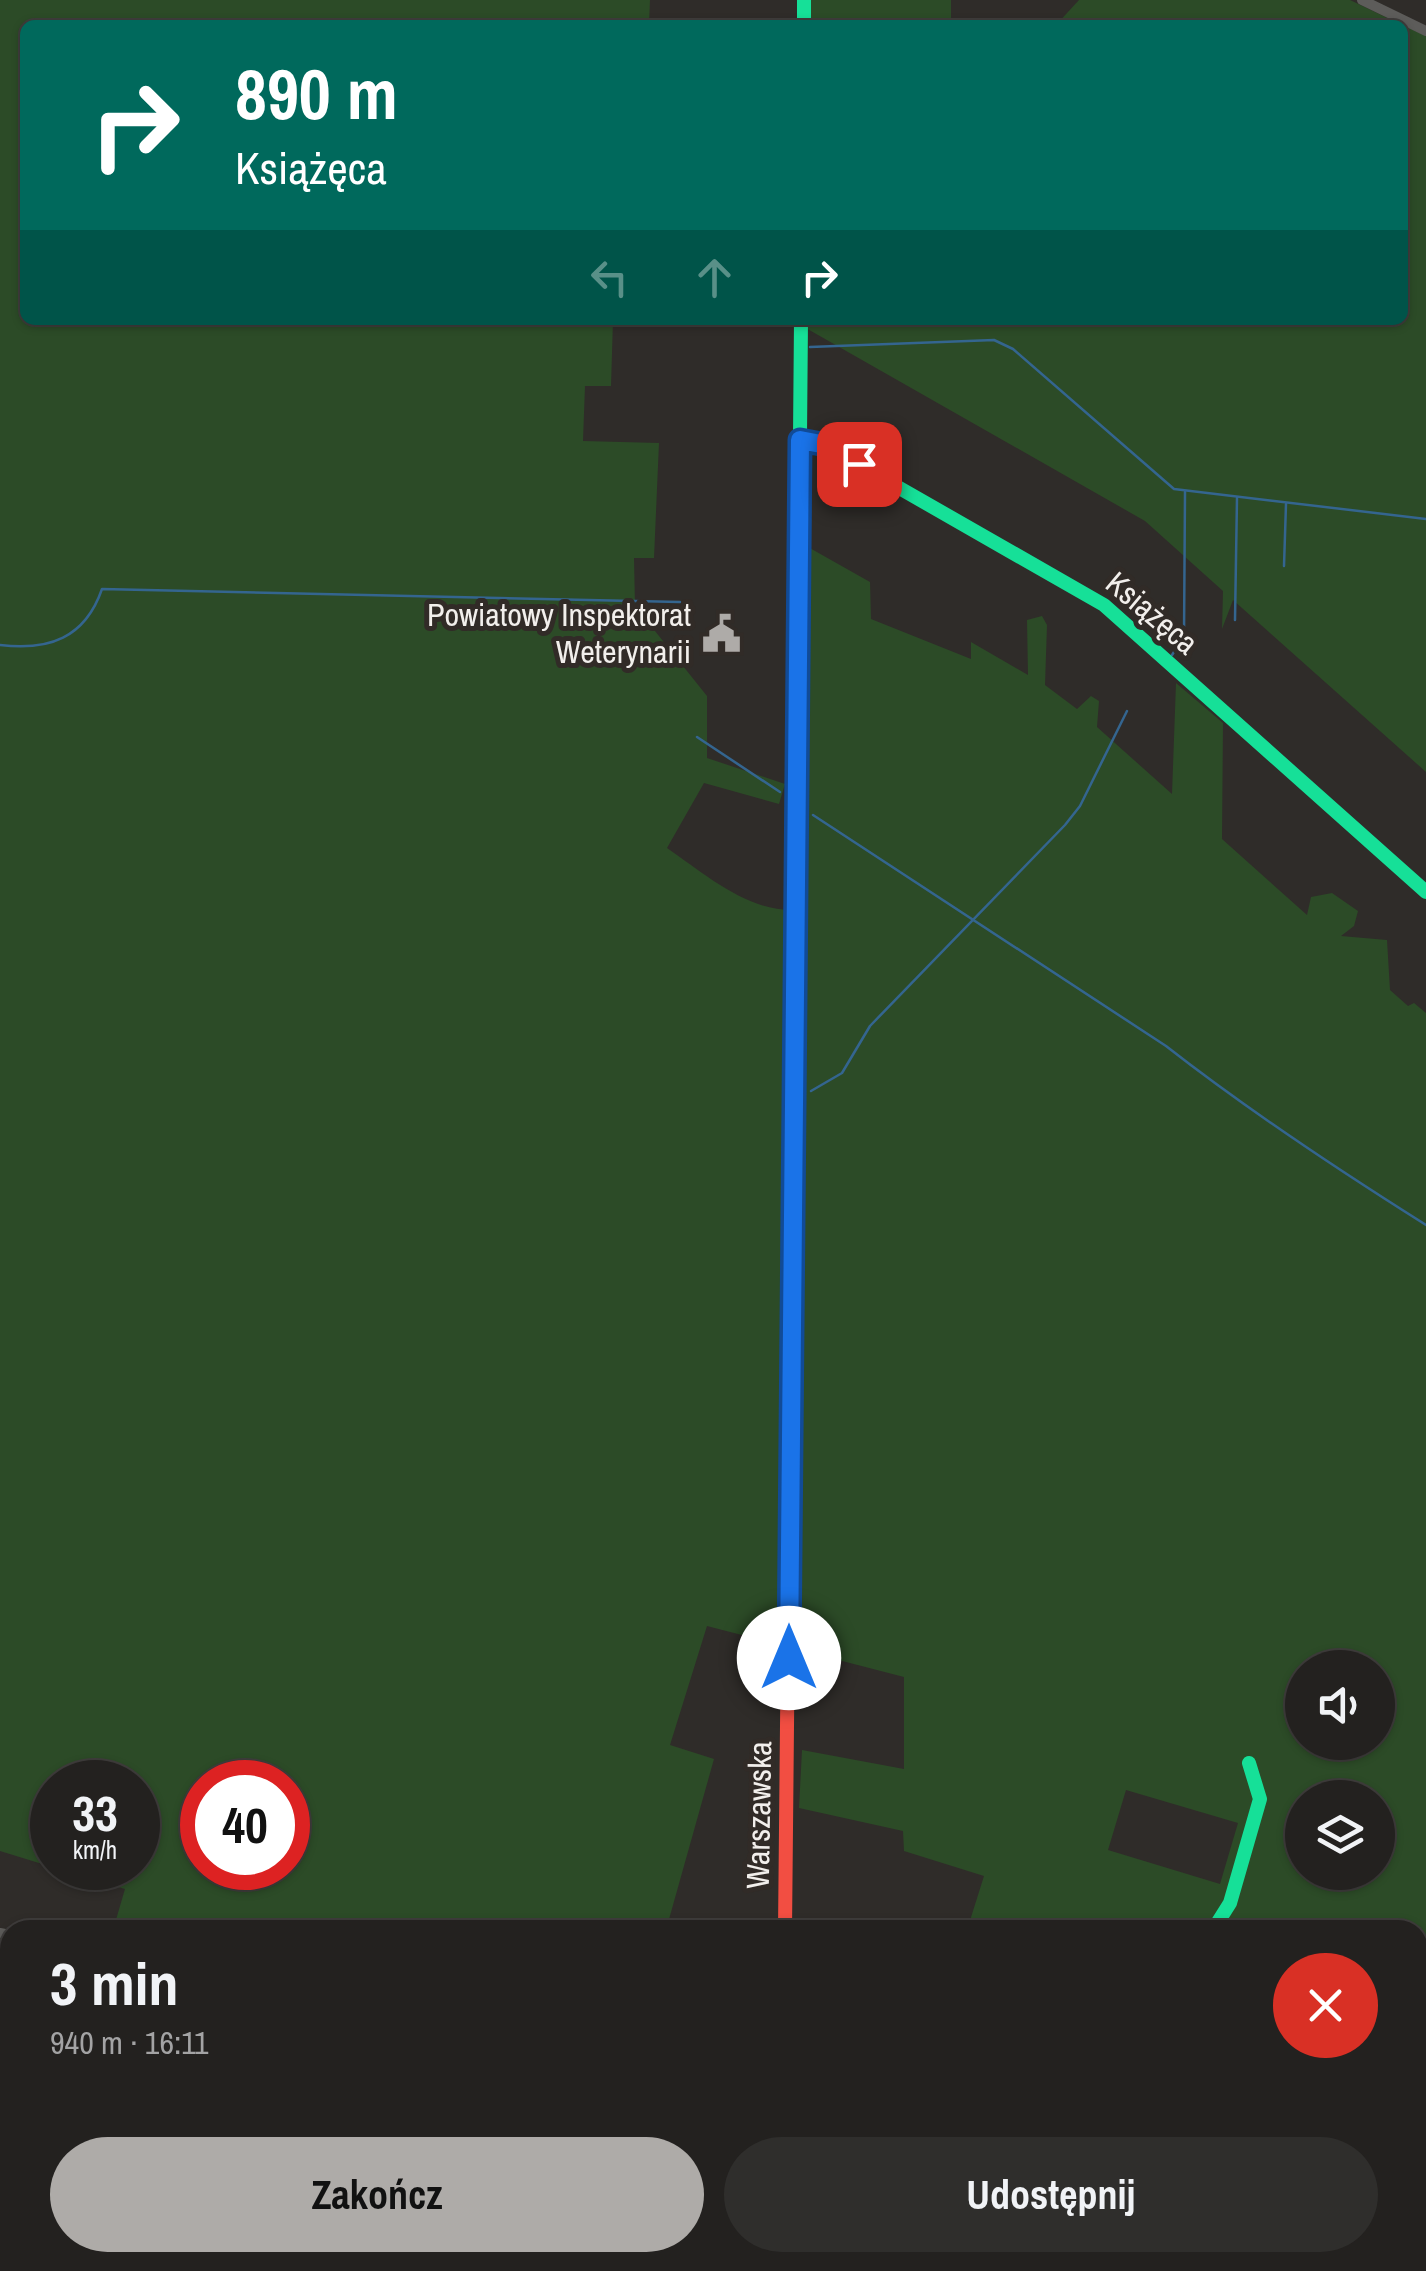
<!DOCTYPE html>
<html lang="pl">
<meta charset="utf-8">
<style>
body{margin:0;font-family:"Archivo Narrow",sans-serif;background:#2f2e2c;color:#f1f3f6;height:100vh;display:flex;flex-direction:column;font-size:38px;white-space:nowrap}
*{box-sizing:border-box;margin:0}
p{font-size:32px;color:#a3a3a4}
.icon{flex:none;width:55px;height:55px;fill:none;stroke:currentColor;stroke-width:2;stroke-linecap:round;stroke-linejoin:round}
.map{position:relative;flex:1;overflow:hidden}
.panel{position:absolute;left:0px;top:1920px;width:1428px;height:352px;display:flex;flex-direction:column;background:#23211f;border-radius:30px 30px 0 0;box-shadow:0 2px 8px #0004,0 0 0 2px #403e3d}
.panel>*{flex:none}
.hud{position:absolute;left:20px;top:20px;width:1388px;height:305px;border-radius:15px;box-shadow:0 2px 8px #0004,0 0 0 2px #403e3d;background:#00695c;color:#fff;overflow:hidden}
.fabs{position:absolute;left:1285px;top:1650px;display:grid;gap:20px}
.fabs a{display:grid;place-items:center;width:110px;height:110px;border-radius:50%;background:#23211f;box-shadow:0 2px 8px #0004,0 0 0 2px #403e3d;font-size:50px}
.speed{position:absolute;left:30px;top:1760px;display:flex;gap:20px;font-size:50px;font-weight:700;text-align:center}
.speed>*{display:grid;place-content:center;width:130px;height:130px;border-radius:50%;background:#23211f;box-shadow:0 2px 8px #0004,0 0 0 2px #403e3d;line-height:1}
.speed small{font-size:25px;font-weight:400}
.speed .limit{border:15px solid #d22;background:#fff;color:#111}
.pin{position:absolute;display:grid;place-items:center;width:85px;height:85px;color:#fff;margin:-42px;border-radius:20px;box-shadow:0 5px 15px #0006}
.me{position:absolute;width:110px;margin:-55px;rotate:0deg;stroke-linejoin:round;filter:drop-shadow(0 0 8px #0008)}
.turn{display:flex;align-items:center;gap:35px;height:210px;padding:0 50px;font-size:45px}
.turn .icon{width:130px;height:130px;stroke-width:2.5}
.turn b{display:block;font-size:70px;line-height:85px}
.lanes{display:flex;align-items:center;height:95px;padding:0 50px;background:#0003;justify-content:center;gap:50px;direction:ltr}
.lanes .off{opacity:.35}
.round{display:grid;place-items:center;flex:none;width:105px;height:105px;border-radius:52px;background:#2f2e2c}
.summary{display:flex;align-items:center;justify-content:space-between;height:170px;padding:0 50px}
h1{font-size:60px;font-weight:700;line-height:75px}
.primary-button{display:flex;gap:20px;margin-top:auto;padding:20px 50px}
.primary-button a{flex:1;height:115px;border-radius:60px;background:#aeaba8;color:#111;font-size:40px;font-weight:700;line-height:115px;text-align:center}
.primary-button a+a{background:#2f2e2c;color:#f1f3f6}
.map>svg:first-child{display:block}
.green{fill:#2c4b27;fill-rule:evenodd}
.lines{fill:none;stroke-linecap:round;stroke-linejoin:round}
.stream{stroke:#34658f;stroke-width:2.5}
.street{stroke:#5d5c5a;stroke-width:10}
.fast{stroke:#16e098;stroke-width:14}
.slow{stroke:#ffcf43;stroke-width:14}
.jam{stroke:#f24e42;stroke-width:14}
.route-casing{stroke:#114b97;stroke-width:25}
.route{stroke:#1a73e8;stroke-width:18}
.labels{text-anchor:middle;stroke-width:10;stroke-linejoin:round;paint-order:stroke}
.street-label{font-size:32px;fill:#f2efec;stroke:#312b27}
.poi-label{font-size:32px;fill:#f2efec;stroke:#312b27;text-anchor:end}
</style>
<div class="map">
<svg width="1426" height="2271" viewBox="0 0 1426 2271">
<rect width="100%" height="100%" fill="#2f2c29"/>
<g class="green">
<path d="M0,0h650l-1,25h-624v295h588l-2,66h-26l-2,55 76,2 -5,115h-20l1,48 72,90v62l78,26 -6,20 -75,-21 -37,65c42,29 88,70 140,61l-4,-109 5,-253 62,35 1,37 100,40v-17l57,33 -1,-55 15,-4 5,9 -2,60 32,24 14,-13 8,5 -2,26 75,67 4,-111 47,40 -1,116 85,76 4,-18 21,-4 26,18 -4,15 -13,10 46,4 3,50 18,16 6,-3 12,10v1258h-655l2,-9h645v-332h-400l-25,-7 -3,7h-23l17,-54 -80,-25 -1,-20 -104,-23 3,-58 102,19v-92l-197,-51 -37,119 44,14 -48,171h-553l12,-41 -70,-21h83v-86h-86v85l-52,-16zM1302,1668h76v74h-76zM202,1782h86v86h-86zM1126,1790l112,33 -18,61 -112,-34zM1302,1798h76v74h-76z"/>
<rect x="805" y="0" width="146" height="25"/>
<polygon points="1079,0 1350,0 1402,25 1056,25"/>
<polygon points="1402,25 1426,36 1426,772 1233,600 1222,629 1223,591 1145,521 804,327 804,320 1402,320"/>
<polygon points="0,1935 10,1938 10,2163 0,2160"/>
<polygon points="380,2263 443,2263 439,2271 394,2271"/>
<polygon points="474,2263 474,2262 596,2263 595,2271 472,2271"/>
<polygon points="682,2263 682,2262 753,2263 752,2271 679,2271"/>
</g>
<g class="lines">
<g class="stream">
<polyline points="810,347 994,340 1013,349 1174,489 1426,519"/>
<polyline points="1284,566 1286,504"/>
<polyline points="1235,620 1237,498"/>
<path d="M0,645c49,6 85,-7 102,-56l578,13"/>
<polyline points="1172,655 1184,637 1185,492"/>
<polyline points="697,737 780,792"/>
<path d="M813,815l353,231c83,65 171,123 260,179"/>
<polyline points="811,1091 842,1073 870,1026 1065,825 1080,806 1127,711"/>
</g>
<g class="street">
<polyline points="1362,0 1426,31"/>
<polyline points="0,1933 10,1935"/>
<polyline points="0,2241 10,2244"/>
<polyline points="71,2262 99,2271"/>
<polyline points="1106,2271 1109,2262"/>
</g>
<g class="fast">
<polyline points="804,0 804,25"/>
<polyline points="800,440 826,446 1104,605 1426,892"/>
<polyline points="799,552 801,320"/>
<polyline points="790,1422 796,796"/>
<polyline points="1213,1930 1230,1903 1260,1799 1249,1763"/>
</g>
<polyline class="slow" points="761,2271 763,2262"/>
<g class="jam">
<polyline points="796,796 799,552"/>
<polyline points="785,1930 790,1422"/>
</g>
</g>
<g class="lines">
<defs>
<polyline id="route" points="789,1658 800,440 821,444 859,464"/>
</defs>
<use href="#route" class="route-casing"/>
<use href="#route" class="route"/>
</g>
<defs>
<symbol id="civic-bare" viewBox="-9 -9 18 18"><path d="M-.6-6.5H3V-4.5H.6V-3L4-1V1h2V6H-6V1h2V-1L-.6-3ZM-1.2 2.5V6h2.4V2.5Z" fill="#aeaba8" stroke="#312b27" stroke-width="2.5" paint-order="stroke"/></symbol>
</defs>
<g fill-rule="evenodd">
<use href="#civic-bare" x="694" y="606" width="55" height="55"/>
</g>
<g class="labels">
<g class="street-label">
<text transform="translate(1152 613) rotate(40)" y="11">Książęca</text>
<text transform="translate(759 1815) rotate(-89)" y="11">Warszawska</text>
</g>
<g class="poi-label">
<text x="691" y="626">Powiatowy Inspektorat<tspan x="691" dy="37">Weterynarii</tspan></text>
</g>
</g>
</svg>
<div class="fabs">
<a><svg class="icon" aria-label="sound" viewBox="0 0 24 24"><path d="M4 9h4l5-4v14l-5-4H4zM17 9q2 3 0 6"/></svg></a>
<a><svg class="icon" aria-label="layers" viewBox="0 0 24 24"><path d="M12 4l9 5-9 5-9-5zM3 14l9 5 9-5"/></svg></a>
</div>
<div class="speed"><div>33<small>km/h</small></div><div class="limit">40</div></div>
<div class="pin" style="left:859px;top:464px;background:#d93025"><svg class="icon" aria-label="arrive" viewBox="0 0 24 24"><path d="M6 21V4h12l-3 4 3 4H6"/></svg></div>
<svg class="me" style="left:789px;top:1658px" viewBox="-20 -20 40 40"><circle r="19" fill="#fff"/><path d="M0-13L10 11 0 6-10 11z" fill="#1a73e8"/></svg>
<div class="hud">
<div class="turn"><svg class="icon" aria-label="right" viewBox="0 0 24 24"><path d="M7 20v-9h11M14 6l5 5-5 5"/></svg><div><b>890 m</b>Książęca</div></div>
<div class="lanes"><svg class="icon off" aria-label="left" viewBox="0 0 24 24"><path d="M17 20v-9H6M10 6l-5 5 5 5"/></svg><svg class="icon off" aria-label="ahead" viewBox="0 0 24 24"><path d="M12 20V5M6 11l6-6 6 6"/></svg><svg class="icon" aria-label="right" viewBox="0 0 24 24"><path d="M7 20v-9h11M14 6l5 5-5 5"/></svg></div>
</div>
<section class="panel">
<div class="summary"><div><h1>3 min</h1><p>940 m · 16:11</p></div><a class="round" style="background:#d93025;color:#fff"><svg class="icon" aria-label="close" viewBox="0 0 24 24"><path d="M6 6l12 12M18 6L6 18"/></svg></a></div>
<div class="primary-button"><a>Zakończ</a><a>Udostępnij</a></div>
</section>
</div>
